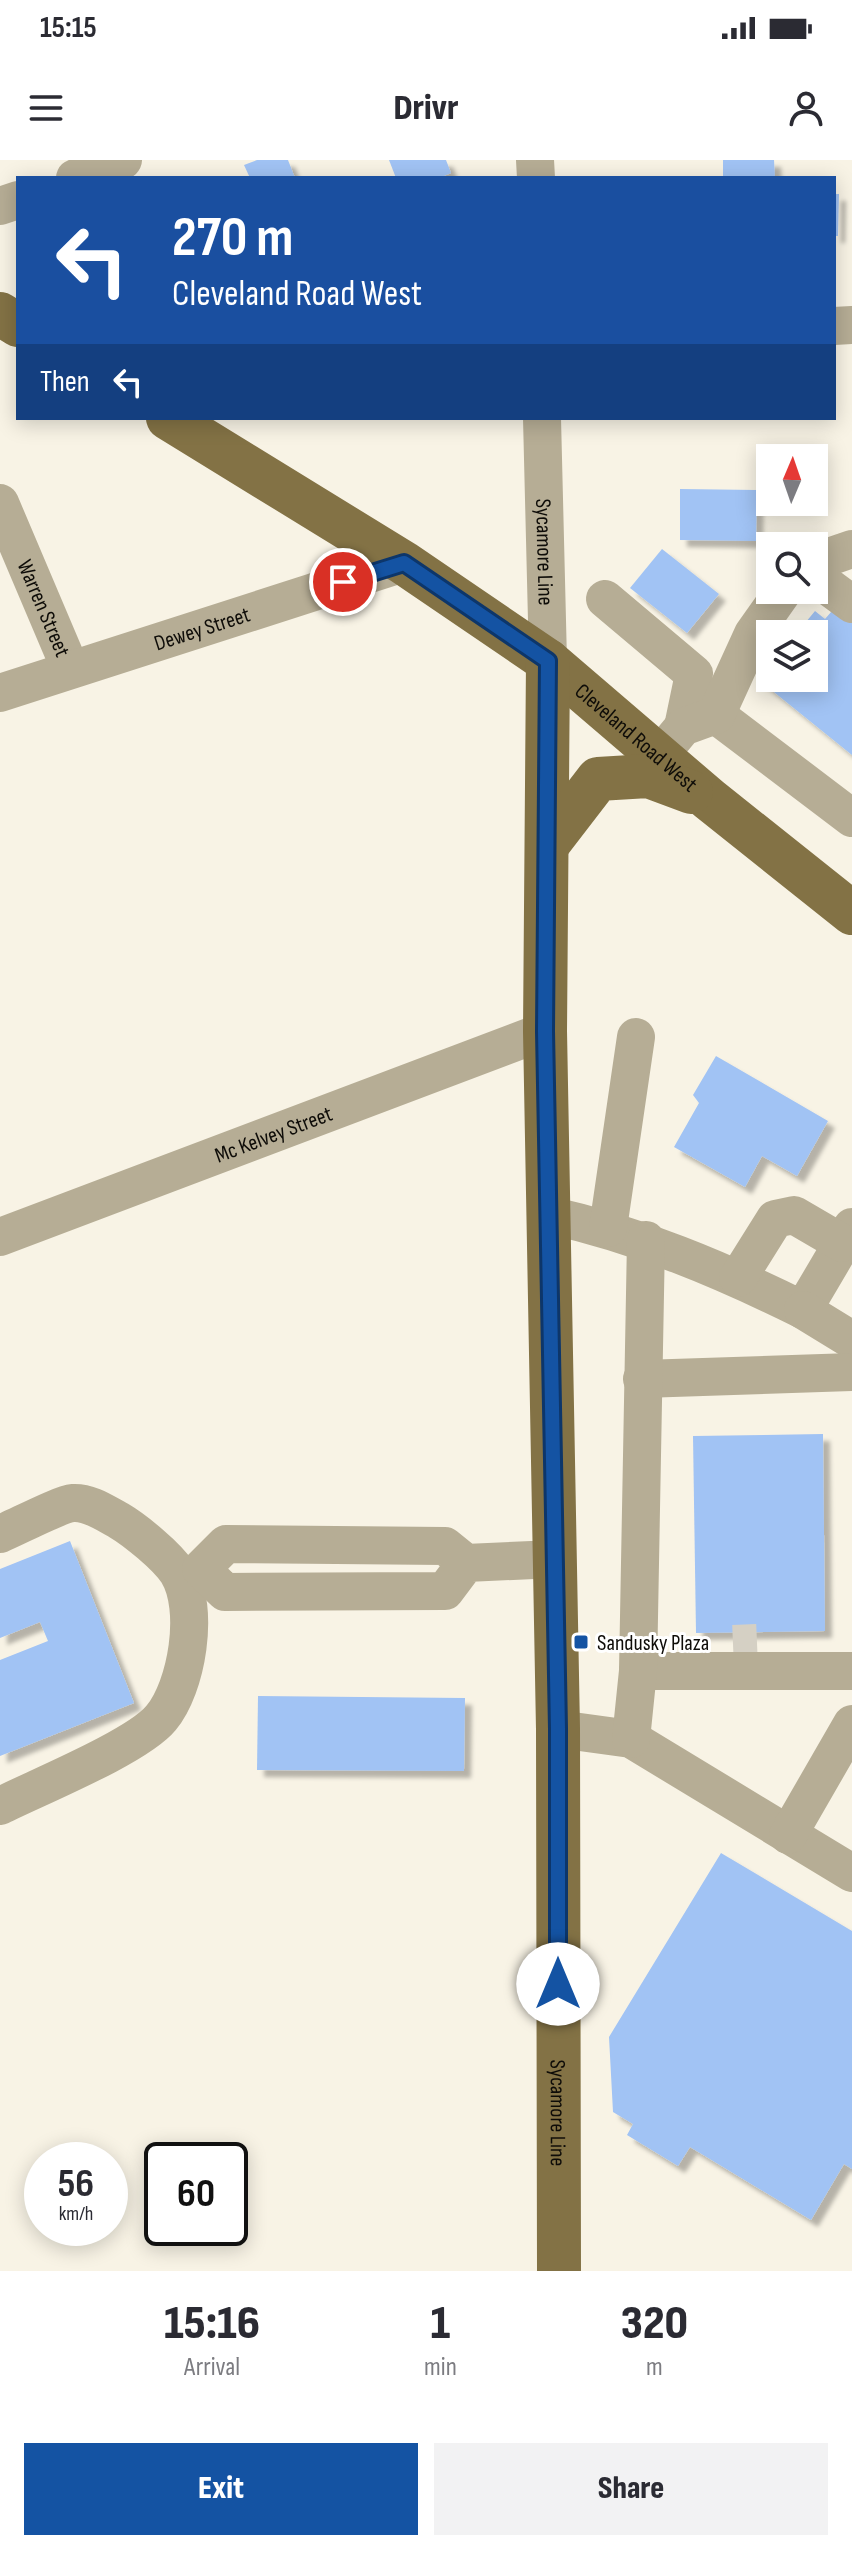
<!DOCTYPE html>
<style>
body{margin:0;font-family:"Sofia Sans Condensed",sans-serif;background:#f2f2f3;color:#2b2b33;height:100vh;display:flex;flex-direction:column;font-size:30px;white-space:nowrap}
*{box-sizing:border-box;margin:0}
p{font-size:26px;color:#7c7c81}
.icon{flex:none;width:44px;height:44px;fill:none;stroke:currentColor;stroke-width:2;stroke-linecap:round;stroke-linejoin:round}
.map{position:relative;height:2111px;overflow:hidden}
.sheet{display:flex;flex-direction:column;background:#fff;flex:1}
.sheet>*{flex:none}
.guide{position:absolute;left:16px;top:16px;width:820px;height:244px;border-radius:0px;box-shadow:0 4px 20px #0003;background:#1a4fa0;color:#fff;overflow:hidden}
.needle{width:52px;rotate:2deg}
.buttons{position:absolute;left:756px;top:284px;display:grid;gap:16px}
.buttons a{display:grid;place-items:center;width:72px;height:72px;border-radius:0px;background:#fff;box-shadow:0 4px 20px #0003;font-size:40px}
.speed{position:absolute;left:24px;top:1982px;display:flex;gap:16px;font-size:40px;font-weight:700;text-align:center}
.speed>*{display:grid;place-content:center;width:104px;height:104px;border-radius:50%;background:#fff;box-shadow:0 4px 20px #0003;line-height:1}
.speed small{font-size:20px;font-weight:400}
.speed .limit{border:4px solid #111;border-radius:12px;background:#fff;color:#111}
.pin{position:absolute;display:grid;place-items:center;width:68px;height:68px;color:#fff;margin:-34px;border:4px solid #fff;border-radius:50%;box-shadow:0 2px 8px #0007}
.me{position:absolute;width:88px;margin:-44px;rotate:0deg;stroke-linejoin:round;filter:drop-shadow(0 0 6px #0008)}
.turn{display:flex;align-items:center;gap:28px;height:168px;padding:0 24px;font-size:36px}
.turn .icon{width:104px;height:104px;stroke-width:2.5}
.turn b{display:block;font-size:56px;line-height:68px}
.then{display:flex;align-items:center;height:76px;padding:0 24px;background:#0003;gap:16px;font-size:30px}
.eta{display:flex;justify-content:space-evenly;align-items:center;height:136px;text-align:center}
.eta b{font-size:48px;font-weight:800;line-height:56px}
.cta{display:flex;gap:16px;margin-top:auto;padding:16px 24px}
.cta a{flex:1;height:92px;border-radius:0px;background:#1453a3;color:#fff;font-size:32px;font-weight:800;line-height:92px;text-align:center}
.cta a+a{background:#f2f2f3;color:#2b2b33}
.status{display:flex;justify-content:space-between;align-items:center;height:56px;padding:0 40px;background:#fff;direction:ltr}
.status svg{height:22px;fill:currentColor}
header{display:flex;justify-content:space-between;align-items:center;height:104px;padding:0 24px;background:#fff;font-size:36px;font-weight:800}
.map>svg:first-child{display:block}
.building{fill:#a1c3f4;filter:url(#shadow)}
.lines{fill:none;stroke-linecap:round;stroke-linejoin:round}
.minor-tunnel{stroke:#d5d0c4;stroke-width:38;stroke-dasharray:38 19;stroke-linecap:butt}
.minor{stroke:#b6ad95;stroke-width:38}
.major{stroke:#837245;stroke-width:44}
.route-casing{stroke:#0d366a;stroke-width:20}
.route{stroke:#1453a3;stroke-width:14}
.poi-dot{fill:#1453a3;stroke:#fff;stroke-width:3}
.labels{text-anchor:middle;stroke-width:6;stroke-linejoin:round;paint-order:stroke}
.street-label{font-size:22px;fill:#0e0c08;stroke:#fff}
.poi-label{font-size:22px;fill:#0e0c08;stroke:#fff;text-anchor:start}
</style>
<div class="status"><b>15:15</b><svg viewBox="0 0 49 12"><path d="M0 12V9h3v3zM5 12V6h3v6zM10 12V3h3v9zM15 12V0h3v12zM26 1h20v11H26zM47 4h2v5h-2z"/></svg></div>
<header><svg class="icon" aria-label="menu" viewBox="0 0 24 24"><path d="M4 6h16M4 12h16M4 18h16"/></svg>Drivr<svg class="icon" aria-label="person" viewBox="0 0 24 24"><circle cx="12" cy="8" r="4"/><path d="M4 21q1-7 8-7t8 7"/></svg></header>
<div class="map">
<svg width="852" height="2111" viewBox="0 0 852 2111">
<defs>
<filter id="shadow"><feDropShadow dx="7" dy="7" stdDeviation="2" flood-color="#0004"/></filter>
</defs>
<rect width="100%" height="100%" fill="#f8f3e5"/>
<g class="building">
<polygon points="257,0 288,0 295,18 250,18 244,5"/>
<polygon points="389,0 446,0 451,13 439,18 396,18"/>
<polygon points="723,0 774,0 775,18 723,18"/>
<polygon points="834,34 839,34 838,76 834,76"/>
<polygon points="680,329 757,330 756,381 680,380"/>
<polygon points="662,389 719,434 687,473 630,428"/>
<polygon points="837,445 852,457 852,595 759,520 770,507 770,518 814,518 814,474 796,474 815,451 825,459"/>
<polygon points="716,896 828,961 797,1016 762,996 745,1027 674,987 699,943 693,935"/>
<polygon points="823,1274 825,1471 696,1473 693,1276"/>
<polygon points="70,1381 134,1543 0,1596 0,1500 48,1481 40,1462 0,1478 0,1409"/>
<polygon points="258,1536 465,1538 464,1611 257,1610"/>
<polygon points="721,1693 852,1771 852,2009 844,2004 811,2060 690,1987 678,2006 627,1975 633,1964 613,1952 609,1877"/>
</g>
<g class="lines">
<polyline class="minor-tunnel" points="733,1484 757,1483"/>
<g class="minor">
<polyline points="535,0 536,18"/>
<polyline points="75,18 123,0"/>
<polyline points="0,46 18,40"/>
<polyline points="834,166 852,165"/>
<path id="s1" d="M542,258l6,243"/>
<path id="s2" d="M0,343l70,165"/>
<polyline points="814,402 852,389"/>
<polyline points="814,416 852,444"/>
<polyline points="605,439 694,514 683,567"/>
<path id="s3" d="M0,533l404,-130"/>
<polyline points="716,555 852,658"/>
<polyline points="659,596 683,567 716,555 753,474 784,430"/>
<path d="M549,1055c90,20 171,54 254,95l49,-83"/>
<polyline points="608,1068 636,877"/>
<path id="s4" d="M0,1077l545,-206"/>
<polyline points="738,1118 775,1059 794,1055 842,1083"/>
<polyline points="803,1150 852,1180"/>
<polyline points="642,1219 852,1212"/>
<path d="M0,1374c15,-6 60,-30 73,-31 16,-1 32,10 45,17 17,10 49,36 60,53 22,36 9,114 -17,145 -24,29 -123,69 -161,88"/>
<polyline points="466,1403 445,1431 225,1432 201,1409 226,1384 445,1386 466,1403 555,1399"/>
<polyline points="638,1511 852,1511"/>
<polyline points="558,1569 631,1579 852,1713"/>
<polyline points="631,1579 638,1511 646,1080"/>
<polyline points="788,1675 852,1564"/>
</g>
<g class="major">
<polyline points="0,154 18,165"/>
<path id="s5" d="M168,258l236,145 144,98 161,138 143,114"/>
<path id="s6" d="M548,501l-3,370 13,698 1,542"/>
<polyline points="548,684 598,619 648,616 691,632"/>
</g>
</g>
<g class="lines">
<defs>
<polyline id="route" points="343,422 404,403 548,501 545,871 558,1569 558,1824"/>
</defs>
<use href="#route" class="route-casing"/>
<use href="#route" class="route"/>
</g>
<rect class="poi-dot" x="573" y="1474" width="16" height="16" rx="4"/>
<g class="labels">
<g class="street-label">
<text dy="8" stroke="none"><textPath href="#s1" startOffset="134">Sycamore Line</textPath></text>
<text dy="8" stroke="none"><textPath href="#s2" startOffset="114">Warren Street</textPath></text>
<text dy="8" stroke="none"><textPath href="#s3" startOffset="212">Dewey Street</textPath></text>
<text dy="8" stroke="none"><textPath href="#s5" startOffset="568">Cleveland Road West</textPath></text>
<text dy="8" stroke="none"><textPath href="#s4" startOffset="292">Mc Kelvey Street</textPath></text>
<text dy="8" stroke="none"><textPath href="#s6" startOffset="1452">Sycamore Line</textPath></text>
</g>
<g class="poi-label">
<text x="597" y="1490">Sandusky Plaza</text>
</g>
</g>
</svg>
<div class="buttons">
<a><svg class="needle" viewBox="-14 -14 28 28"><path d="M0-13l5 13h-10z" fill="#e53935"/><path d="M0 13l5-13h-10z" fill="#7c7c81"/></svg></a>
<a><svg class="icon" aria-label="search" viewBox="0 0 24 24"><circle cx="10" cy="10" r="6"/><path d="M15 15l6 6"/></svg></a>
<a><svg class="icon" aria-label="layers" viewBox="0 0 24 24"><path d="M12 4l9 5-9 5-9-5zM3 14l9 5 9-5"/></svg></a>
</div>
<div class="speed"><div>56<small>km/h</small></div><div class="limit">60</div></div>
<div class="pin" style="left:343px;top:422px;background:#d93025"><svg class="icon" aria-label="arrive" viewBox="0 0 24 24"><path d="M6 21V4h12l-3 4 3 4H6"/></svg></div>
<svg class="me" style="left:558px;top:1824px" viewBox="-20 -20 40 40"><circle r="19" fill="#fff"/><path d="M0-13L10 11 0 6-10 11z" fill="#1453a3"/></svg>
<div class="guide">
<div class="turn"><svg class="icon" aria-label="left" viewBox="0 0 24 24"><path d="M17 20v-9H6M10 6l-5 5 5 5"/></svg><div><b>270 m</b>Cleveland Road West</div></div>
<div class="then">Then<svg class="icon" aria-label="left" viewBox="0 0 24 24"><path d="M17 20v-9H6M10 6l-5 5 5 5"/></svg></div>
</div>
</div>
<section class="sheet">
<div class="eta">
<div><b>15:16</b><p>Arrival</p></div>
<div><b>1</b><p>min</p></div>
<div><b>320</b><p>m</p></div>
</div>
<div class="cta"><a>Exit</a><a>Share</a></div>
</section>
